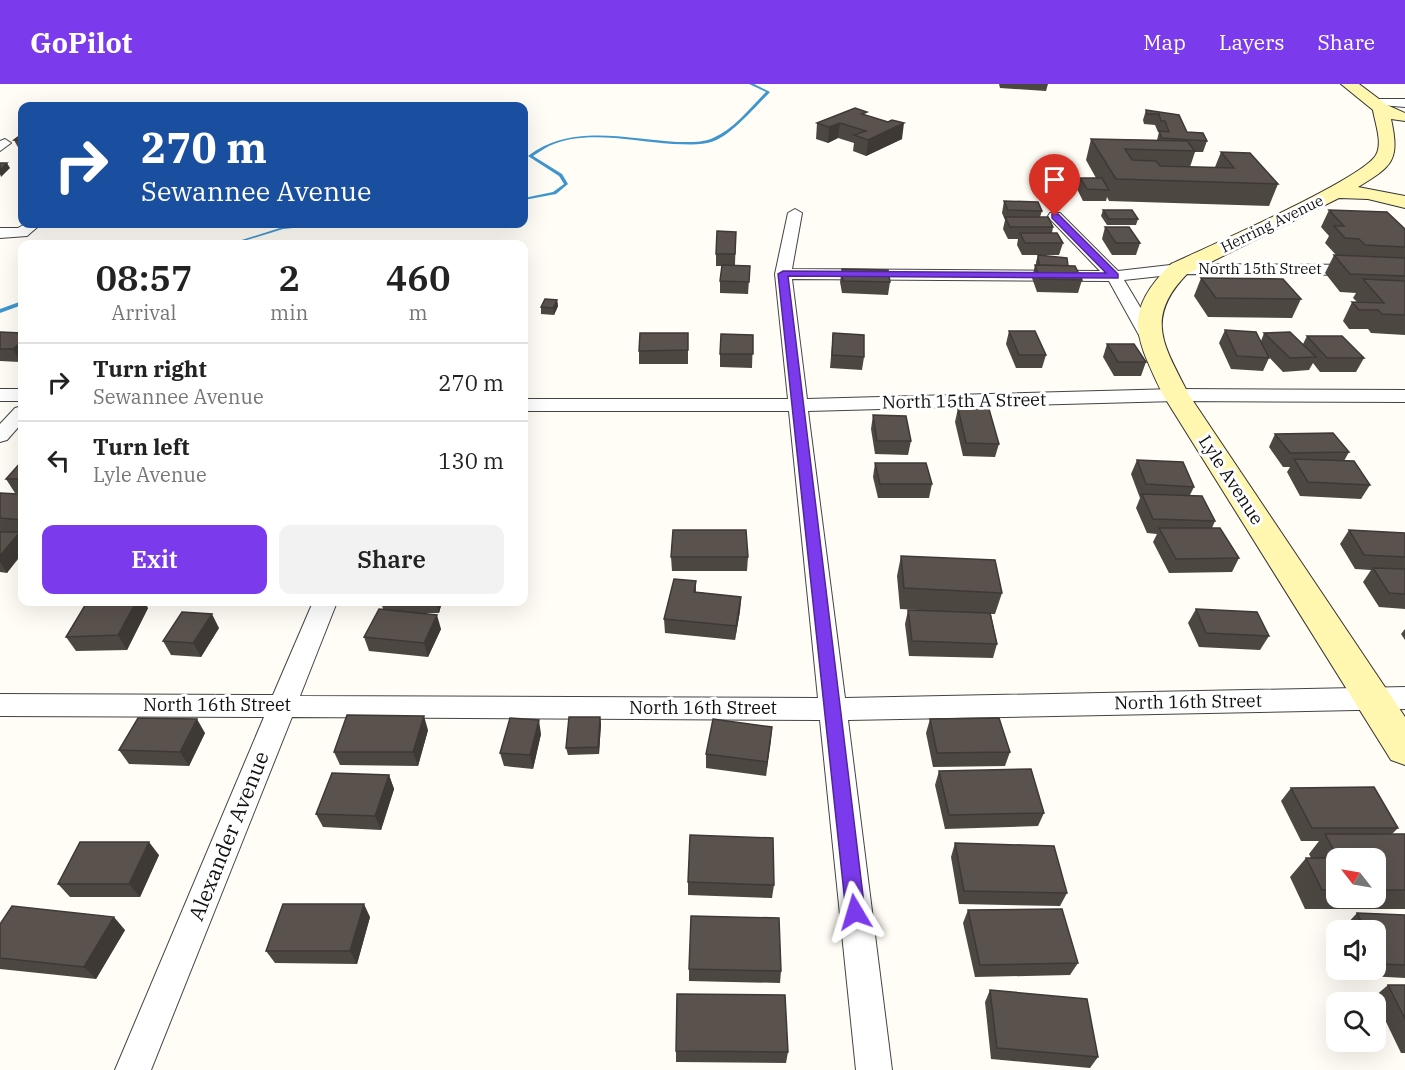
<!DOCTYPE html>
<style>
body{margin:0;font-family:"IBM Plex Serif",serif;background:#f2f2f2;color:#222;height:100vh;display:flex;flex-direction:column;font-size:22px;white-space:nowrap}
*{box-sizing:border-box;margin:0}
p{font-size:20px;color:#767676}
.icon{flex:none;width:33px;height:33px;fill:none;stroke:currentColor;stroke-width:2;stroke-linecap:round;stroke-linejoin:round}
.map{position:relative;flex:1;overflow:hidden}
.drawer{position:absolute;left:18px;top:156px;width:510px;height:366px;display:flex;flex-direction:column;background:#fff;border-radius:12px;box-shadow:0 6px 24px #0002}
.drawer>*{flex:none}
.banner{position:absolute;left:18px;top:18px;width:510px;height:126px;border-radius:12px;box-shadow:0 6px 24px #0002;background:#1a4fa0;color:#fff;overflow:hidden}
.needle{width:39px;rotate:301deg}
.tools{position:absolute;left:1326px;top:764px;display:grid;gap:12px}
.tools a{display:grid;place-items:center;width:60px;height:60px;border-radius:12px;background:#fff;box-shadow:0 6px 24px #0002;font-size:30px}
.pin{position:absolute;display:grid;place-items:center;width:51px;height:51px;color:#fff;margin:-62px -26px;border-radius:50% 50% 50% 0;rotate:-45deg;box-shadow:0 0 6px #0007}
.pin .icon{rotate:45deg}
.me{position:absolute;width:66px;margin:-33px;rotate:353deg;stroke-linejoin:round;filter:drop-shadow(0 0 4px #0008)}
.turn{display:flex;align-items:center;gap:21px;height:126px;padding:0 24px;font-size:27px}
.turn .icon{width:78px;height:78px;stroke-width:2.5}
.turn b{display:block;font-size:42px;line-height:51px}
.eta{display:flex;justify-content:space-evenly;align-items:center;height:102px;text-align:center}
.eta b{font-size:36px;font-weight:600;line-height:42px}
.button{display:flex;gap:12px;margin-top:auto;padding:12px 24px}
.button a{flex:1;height:69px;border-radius:12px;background:#7c3aed;color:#fff;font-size:24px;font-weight:600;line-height:69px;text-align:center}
.button a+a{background:#f2f2f2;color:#222}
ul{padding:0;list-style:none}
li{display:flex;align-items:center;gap:18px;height:78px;padding:0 24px;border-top:2px solid #e0e0e0}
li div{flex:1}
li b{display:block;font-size:22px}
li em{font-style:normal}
header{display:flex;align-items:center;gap:36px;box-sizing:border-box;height:84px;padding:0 30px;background:#7c3aed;color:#fff}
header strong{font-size:28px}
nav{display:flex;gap:33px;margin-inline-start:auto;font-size:21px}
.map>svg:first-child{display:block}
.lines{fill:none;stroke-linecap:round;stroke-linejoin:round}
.stream{fill:#3f96cf;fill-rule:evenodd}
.minor-casing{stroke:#444;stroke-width:2}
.secondary-casing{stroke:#333;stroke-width:2}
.minor{fill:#fff;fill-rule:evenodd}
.secondary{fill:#fff6b0;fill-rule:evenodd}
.wall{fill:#4d4742;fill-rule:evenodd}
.shaded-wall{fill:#3f3936}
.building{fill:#5a524d;stroke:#3f3936;stroke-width:1.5}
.route{fill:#7c3aed;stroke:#51269a;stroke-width:1.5}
.labels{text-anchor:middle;stroke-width:6;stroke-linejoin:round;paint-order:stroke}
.far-street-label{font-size:15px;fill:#111;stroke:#fff}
.street-label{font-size:18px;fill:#111;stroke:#fff}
.near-street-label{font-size:21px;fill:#111;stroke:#fff}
</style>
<header>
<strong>GoPilot</strong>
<nav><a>Map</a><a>Layers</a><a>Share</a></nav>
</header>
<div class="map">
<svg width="1405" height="986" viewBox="0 0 1405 986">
<rect width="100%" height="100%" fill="#fffdf5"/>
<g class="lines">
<g class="stream">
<path d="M749,0h5l16,8c-14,14 -38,42 -56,49 -13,5 -28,3 -41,3 -40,-2 -86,-15 -124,2 -6,3 -11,7 -16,10l29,18 6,10 -12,10 -32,6v-2l29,-6 11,-8 -5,-8 -31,-20c43,-33 99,-17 149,-14 11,0 25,1 36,-4 21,-9 37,-30 53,-46z"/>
<polygon points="313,140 324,140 322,141 283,145 234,160 229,160 283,143"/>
<polygon points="22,217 22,221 0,229 0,225"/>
</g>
<defs>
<g id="minor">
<polygon points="1372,15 1405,15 1405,23 1368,20 1368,16"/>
<polygon points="5,55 11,59 0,67 0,57"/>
<polygon points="795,125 802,129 792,185 1100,187 1050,135 1048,132 1050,129 1060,129 1118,187 1179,180 1405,181 1405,191 1179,190 1124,196 1158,253 1155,257 1143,257 1140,253 1109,197 792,195 807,315 1176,305 1405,306 1405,318 1176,317 808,327 845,614 1405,603 1405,625 848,636 892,986 856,986 820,636 292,633 151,986 115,986 264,633 0,632 0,610 273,611 313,518 337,518 300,612 818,614 789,327 524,327 524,315 788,315 775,190 788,129"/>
<polygon points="25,140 41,140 27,152 0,154 0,144 18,144"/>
<rect x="0" y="305" width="22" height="12"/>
<polygon points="22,322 22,339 7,356 0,358 0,340 15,324"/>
</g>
<path id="secondary" d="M1341,0h18l28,21 18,8v8l-14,-2c9,41 2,47 -33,68l47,9v12l-37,-9 -29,-1 -152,76c-44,45 -22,73 2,121l216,322v48l-14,-5 -228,-365c-27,-58 -42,-81 8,-131 34,-16 192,-85 205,-109 7,-12 -1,-32 -3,-45z"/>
</defs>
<use href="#minor" class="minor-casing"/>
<use href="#secondary" class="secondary-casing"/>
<use href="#minor" class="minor"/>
<use href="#secondary" class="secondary"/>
</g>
<g class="wall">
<polygon points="999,0 1048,0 1046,7 1000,4"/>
<polygon points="1146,26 1179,31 1187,48 1207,57 1203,68 1195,68 1190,83 1215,83 1221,68 1278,100 1269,122 1109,117 1107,113 1106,117 1083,117 1077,105 1080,94 1096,94 1086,76 1091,55 1157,56 1159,48 1158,48 1155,41 1144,40 1143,36"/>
<polygon points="866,31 902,55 866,72 853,67 854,59 838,54 828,59 816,55 817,39"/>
<polygon points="22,50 22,67 20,67 14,56"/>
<polygon points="1004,117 1042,127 1040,133 1053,143 1052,149 1063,159 1059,171 1022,171 1017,161 1018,155 1008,155 1003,145 1005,136 1002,129"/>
<polygon points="1103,126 1138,135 1136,141 1107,141 1101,132"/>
<polygon points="1329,126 1405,145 1405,251 1371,249 1368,245 1349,245 1343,237 1352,218 1357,218 1353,214 1356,209 1340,208 1325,189 1334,171 1336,171 1325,159 1329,152 1321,143"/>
<polygon points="1105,143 1140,159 1136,171 1112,171 1102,155"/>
<polygon points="736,148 735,181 750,182 748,210 720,209 720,197 722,182 716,182 716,170"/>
<polygon points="1038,171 1068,182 1082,196 1078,209 1037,208 1032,194 1035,181 1036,181 1036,178"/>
<polygon points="842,185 890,198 888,211 842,209 840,198"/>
<polygon points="1201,194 1301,215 1292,234 1208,233 1194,212"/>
<polygon points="557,216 558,222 554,231 541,230 541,223"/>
<polygon points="1225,246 1261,257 1264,249 1303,260 1307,252 1364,274 1356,288 1320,288 1313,279 1309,286 1283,288 1268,272 1269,274 1263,287 1231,285 1219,259"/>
<polygon points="1009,247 1046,271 1042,284 1016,284 1006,260"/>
<polygon points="0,248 22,249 20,278 0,277"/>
<polygon points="688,249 688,280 639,280 639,267"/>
<polygon points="833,249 864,273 862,286 830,284"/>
<polygon points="753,251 752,284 720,283 720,270"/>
<polygon points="1107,260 1146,278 1141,292 1114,292 1103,273"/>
<polygon points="958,324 999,360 995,373 963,372 955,338"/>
<polygon points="873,331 911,357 908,371 875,370 871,345"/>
<polygon points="1275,350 1349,368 1344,377 1370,401 1361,415 1300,412 1287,388 1290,383 1283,383 1269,363"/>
<polygon points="1137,376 1194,403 1190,411 1215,437 1212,444 1239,474 1232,488 1169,489 1153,458 1157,450 1147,449 1136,424 1140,414 1131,390"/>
<polygon points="22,377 22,449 20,449 22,453 7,489 0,488 0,409 18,410 20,409 15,409 6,395"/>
<polygon points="875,379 932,400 929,414 878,414 873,393"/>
<polygon points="1349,446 1405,449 1405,525 1379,523 1363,498 1371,486 1355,485 1340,460"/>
<polygon points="901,472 1002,509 995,530 991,530 997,560 993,574 909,572 905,540 908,526 937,527 900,525 897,492"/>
<polygon points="671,473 748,473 747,487 672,487"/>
<polygon points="696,497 696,508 741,513 740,527 735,556 665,549 664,535"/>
<polygon points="381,518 442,518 439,529 419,529 441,545 428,573 369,567 364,553 383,525"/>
<polygon points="148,524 127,566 76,567 66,553"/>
<polygon points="1196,525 1269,552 1260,566 1199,563 1188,539"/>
<polygon points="219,544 201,573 171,571 163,557"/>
<polygon points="1405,545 1405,556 1401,550"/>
<polygon points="600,633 601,640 599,670 568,671 566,664"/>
<polygon points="930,635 1010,668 1005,682 933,683 926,649"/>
<polygon points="772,643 766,692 706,684 706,670"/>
<polygon points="428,646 418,682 340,681 334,668"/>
<polygon points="205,649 189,682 129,680 119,666"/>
<polygon points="541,650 533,685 504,682 500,669"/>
<polygon points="939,687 1044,729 1038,742 945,745 935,701"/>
<polygon points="389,691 394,705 381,746 323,743 316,730"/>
<path d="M1291,704l107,40 -6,6h13v75h-100l-15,-32 16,-19h5l-2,-4 10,-13h-18l-20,-40zM1336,774h40v39h-40z"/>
<polygon points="955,759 1067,809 1060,822 959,820 951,773"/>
<polygon points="159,771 140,813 70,813 58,800"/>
<polygon points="688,798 774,801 772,814 688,811"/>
<polygon points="968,826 1078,879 1070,891 975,893 963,839"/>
<polygon points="1357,829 1405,831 1405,894 1368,892 1364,885 1376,885 1376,846 1347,846 1345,842"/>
<polygon points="370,833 357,880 275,879 266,867"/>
<polygon points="0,840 125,846 96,895 0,885"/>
<polygon points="689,885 781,887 780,899 689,897"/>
<polygon points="1388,901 1405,901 1405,969 1401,969 1374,913"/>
<polygon points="990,906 1098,973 1090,984 991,975 985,918"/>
<polygon points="676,967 788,968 786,979 676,978"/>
</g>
<g class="shaded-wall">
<polygon points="840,39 838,54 828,59 829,43"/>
<polygon points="904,39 902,55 866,72 868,56"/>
<polygon points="7,79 10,84 1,93 0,90 0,86"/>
<polygon points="557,216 558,222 554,231 553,224"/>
<polygon points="22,257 22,276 20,278 13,265"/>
<polygon points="20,448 22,453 22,470 7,489 0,478 0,472"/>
<polygon points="741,513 740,527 735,556 736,542"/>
<polygon points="136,518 145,518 148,524 127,566 118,551"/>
<polygon points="436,518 442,518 439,529"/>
<polygon points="212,530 219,544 201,573 193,559"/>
<polygon points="437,531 441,545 428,573 424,559"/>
<polygon points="424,632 428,646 418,682 413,668"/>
<polygon points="600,633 601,640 599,670 598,663"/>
<polygon points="197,635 205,649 189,682 180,668"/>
<polygon points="539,636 541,650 533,685 530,671"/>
<polygon points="772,643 771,657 766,692 767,678"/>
<polygon points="389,691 394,705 381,746 375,732"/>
<polygon points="149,758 159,771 140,813 129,800"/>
<polygon points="364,820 370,833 357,880 350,867"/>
<polygon points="114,833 125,846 96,895 84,883"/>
</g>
<g class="building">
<polygon points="855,24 867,28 862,30 888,38 892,36 904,39 868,56 854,51 866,47 840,39 829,43 817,39"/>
<polygon points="1146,26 1179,31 1187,48 1203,49 1207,57 1162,54 1159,47 1169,48 1165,37 1161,37 1159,30 1147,30"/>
<polygon points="22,50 22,56 14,56"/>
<polygon points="1091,55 1187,57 1195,67 1125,65 1132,76 1156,77 1160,82 1234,84 1221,68 1250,69 1278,100 1116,95"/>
<polygon points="0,79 7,79 0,86"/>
<polygon points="1080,94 1102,94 1109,106 1087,105"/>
<polygon points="1004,117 1038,118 1042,127 1008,126"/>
<polygon points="1103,126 1132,126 1138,135 1109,135"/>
<polygon points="1329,126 1387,128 1405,145 1405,163 1365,161 1359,155 1345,154 1334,142 1344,142"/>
<polygon points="1005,133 1048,133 1053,143 1010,143"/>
<polygon points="1105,143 1129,143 1140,159 1116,159"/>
<polygon points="717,147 736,148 735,170 716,170"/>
<polygon points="1020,149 1057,149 1063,159 1025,159"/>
<polygon points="1038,171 1067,174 1068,182 1039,181"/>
<polygon points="1334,171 1405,174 1405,192 1350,190"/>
<polygon points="722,181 750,182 749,198 720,197"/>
<polygon points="1035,181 1075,182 1082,196 1040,195"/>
<polygon points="842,185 888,186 890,198 843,197"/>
<polygon points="1201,194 1283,195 1301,215 1216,214"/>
<polygon points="1363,195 1405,197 1405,231 1382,230 1378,226 1359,226 1352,218 1384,219"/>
<polygon points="545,215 557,216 553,224 541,223"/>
<polygon points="1225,246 1256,248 1269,274 1237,272"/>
<polygon points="1009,247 1035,247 1046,271 1019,271"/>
<polygon points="0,248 22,249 22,257 13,265 0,265"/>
<polygon points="1290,248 1316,273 1290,274 1264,249"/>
<polygon points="640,249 688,249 688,266 639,267"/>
<polygon points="833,249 864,251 864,273 832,271"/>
<polygon points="721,250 753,251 753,270 720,270"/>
<polygon points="1307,252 1342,252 1364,274 1327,274"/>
<polygon points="1107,260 1134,260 1146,278 1118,278"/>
<polygon points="958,324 989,325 999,360 966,359"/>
<polygon points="873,331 906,332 911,357 877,357"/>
<polygon points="1333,349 1349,368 1290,369 1275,350"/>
<polygon points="1294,375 1354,377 1370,401 1308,398"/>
<polygon points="1137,376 1183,378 1194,403 1146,400"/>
<polygon points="22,377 22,395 6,395"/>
<polygon points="875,379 926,379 932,400 880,400"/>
<polygon points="22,406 22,436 0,434 0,409 18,410"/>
<polygon points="1142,410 1202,412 1215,437 1153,435"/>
<polygon points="1159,444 1220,444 1239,474 1176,475"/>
<polygon points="673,446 746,446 748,473 671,473"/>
<polygon points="1349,446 1405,449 1405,473 1364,471"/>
<polygon points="0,448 20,448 0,472"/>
<polygon points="901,472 995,476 1002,509 904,504"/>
<polygon points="1373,484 1405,485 1405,510 1389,509"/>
<polygon points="674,495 696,497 694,508 741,513 736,542 664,535"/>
<polygon points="87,518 136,518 118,551 66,553"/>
<polygon points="379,525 437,531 424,559 364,553"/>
<polygon points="1196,525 1257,528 1269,552 1206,549"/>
<polygon points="908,526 990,529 997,560 912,557"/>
<polygon points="182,528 212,530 193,559 163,557"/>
<polygon points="347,631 424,632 413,668 334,668"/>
<polygon points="569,633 600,633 598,663 566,664"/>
<polygon points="138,634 197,635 180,668 119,666"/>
<polygon points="510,634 539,636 530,671 500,669"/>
<polygon points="999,634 1010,668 937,669 930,635"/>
<polygon points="713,635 772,643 767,678 706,670"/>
<polygon points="1031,685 1044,729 949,731 939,687"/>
<polygon points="332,689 389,691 375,732 316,730"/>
<polygon points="1374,703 1398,744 1312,744 1291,704"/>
<polygon points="1325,750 1405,750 1405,806 1376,806 1376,774 1336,774 1336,806 1322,806 1306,774 1338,774"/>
<polygon points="690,751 773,754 774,801 688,798"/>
<polygon points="80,758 149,758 129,800 58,800"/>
<polygon points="955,759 1054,762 1067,809 964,807"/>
<polygon points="283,820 364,820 350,867 266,867"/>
<polygon points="12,822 114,833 84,883 0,874 0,840"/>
<polygon points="1062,825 1078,879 980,881 968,826"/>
<polygon points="1357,829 1405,831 1405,881 1381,880 1376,868 1376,846 1365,846"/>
<polygon points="691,832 779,834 781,887 689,885"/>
<polygon points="1388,901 1405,901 1405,935"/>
<polygon points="990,906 1087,915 1098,973 997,964"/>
<polygon points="677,910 785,911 788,968 676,967"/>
</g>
<polygon class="route" points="1052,130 1058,130 1118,190 1118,194 788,192 865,828 862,834 855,837 849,834 846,828 778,190 783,187 1106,189 1052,134"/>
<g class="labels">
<g class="far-street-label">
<text transform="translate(1272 140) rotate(-26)" y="5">Herring Avenue</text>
<text x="1260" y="190">North 15th Street</text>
</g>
<g class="street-label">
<text transform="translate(964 317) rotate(-1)" y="6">North 15th A Street</text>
<text transform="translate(1231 396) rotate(57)" y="6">Lyle Avenue</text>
<text transform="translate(1188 618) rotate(-1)" y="6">North 16th Street</text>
<text x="217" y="627">North 16th Street</text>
<text x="703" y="630">North 16th Street</text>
</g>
<g class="near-street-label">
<text transform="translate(229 752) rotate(-68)" y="7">Alexander Avenue</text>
</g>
</g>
</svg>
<div class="tools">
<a><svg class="needle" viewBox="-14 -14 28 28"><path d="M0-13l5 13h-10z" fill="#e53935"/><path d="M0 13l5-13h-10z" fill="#767676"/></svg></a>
<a><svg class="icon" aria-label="sound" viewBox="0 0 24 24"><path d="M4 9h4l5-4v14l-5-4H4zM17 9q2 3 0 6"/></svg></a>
<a><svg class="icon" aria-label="search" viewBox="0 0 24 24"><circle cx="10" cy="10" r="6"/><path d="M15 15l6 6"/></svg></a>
</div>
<div class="pin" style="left:1055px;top:132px;background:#d93025"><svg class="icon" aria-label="arrive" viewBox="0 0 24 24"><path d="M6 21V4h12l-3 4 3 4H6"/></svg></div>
<svg class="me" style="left:855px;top:828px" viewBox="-20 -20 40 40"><path d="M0-17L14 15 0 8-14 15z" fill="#7c3aed" stroke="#fff" stroke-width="4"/></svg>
<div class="banner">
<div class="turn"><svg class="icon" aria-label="right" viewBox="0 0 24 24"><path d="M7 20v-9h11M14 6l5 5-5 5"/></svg><div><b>270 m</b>Sewannee Avenue</div></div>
</div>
<section class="drawer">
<div class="eta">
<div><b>08:57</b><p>Arrival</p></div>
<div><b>2</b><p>min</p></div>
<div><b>460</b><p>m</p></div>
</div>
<ul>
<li><svg class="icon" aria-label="right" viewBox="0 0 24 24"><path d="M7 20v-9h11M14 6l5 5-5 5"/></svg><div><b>Turn right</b><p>Sewannee Avenue</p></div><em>270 m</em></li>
<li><svg class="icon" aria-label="left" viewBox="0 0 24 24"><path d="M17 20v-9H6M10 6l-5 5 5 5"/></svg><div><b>Turn left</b><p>Lyle Avenue</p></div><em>130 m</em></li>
</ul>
<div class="button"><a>Exit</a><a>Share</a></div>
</section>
</div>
